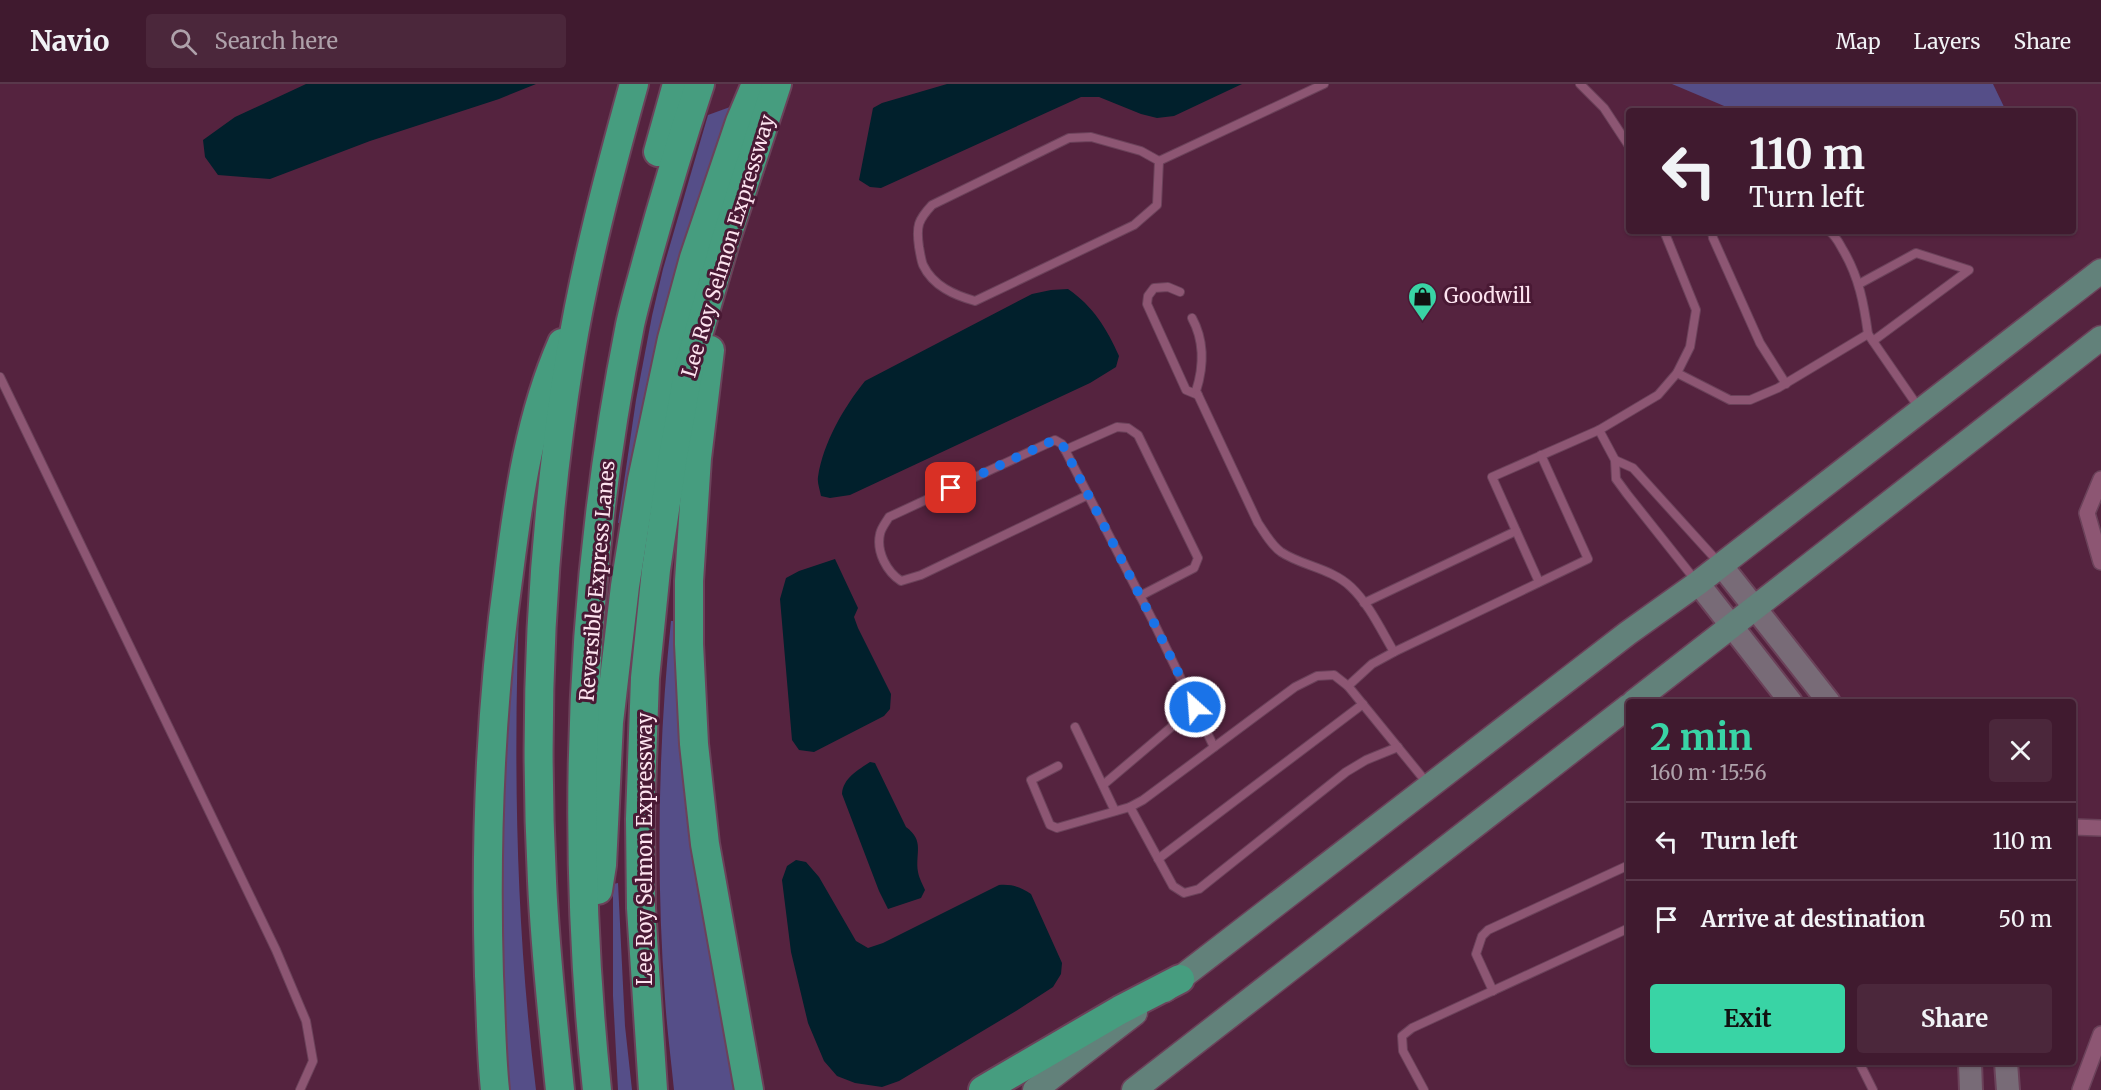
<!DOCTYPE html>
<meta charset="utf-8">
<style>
body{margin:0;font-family:Merriweather,serif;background:#4b273b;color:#f1f3f6;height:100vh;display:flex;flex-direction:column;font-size:22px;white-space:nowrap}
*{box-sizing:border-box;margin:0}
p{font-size:20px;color:#aea1aa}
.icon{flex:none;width:33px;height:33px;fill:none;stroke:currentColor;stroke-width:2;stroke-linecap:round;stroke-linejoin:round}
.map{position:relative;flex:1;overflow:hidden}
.drawer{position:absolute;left:1626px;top:615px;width:450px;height:366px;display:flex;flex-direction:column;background:#401a2f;border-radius:6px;box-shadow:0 2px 4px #0004,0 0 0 2px #59384b}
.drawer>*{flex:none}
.top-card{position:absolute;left:1626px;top:24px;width:450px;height:126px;border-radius:6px;box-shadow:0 2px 4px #0004,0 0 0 2px #59384b;background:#401a2f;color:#f1f3f6;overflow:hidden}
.pin{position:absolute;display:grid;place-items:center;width:51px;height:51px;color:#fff;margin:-26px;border-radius:12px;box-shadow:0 3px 9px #0006}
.me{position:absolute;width:66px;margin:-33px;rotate:334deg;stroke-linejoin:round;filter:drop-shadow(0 0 4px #0008)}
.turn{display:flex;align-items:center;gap:21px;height:126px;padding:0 24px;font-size:27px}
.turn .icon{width:78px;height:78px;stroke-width:2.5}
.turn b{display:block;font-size:42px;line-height:51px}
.round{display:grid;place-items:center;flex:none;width:63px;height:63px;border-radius:6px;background:#4b273b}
.head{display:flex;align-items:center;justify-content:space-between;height:102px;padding:0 24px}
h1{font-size:36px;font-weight:700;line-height:45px;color:#39d4a5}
.action{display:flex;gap:12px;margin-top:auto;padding:12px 24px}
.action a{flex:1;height:69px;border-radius:6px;background:#39d4a5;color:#111;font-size:24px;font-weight:700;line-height:69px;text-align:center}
.action a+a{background:#4b273b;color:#f1f3f6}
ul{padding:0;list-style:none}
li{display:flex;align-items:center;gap:18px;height:78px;padding:0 24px;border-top:2px solid #59384b}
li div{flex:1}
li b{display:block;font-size:22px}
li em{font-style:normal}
header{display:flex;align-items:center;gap:36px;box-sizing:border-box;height:84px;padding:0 30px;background:#401a2f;border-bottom:2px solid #59384b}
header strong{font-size:28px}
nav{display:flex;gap:33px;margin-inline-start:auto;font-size:21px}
.search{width:420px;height:54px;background:#4b273b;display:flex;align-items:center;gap:15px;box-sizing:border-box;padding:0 21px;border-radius:6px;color:#aea1aa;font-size:22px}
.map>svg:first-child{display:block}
.green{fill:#554e88}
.water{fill:#01202c}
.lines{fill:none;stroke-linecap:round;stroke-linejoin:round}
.lane-casing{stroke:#6b425a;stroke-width:10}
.street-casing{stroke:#6b425a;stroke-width:18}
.secondary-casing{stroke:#6b425a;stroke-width:26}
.primary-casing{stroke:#6b425a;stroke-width:27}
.highway-casing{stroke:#6b425a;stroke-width:32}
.lane{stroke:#8d5673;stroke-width:8}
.street{stroke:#8d5673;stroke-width:15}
.secondary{stroke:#786b77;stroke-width:22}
.primary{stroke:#62817a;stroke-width:24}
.highway{stroke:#469d7f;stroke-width:28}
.route{stroke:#1a73e8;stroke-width:10;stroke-dasharray:0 18}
.labels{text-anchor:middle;stroke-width:6;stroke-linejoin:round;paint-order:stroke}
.street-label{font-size:20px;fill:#fde3ef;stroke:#491934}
.poi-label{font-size:20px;fill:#fde3ef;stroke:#491934;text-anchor:start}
</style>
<header>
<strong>Navio</strong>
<div class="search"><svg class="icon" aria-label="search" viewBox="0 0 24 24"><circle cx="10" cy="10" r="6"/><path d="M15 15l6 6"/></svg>Search here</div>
<nav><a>Map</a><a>Layers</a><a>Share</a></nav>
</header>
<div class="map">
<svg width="2101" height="1006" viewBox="0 0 2101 1006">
<rect width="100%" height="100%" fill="#55233f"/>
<g class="green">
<polygon points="1672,0 1993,0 2006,27 1736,27"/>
<polygon points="730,23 623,438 618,439 636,316 652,232 663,185 708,31"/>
<path d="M520,498c-7,170 -5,339 16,508h-32l-10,-262z"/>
<path d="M671,537h10l58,469h-65c-3,-30 -7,-61 -9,-91 -9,-125 -7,-254 6,-378z"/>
<polygon points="618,799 625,942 632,1006 618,1006 613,912 613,800"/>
</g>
<g class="water">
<polygon points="306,0 536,0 499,15 370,57 270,95 218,91 205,73 203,56 235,33"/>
<polygon points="947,0 1242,0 1174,32 1157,34 1141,30 1099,13 1081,13 881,104 870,103 859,96 873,24 882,19"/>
<path d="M1068,205c25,17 39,40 51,67l-3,11 -26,16 -240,112 -20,3 -9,-2c-1,-6 -4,-13 -3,-19 5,-34 26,-70 47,-96l167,-87 19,-4z"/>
<polygon points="835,475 858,524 854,533 858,544 891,610 890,625 884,632 814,668 799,666 792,656 780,515 786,494 799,487"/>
<path d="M870,678l5,1 31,64c19,14 9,26 12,45 1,6 5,13 7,18l-4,8 -33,11 -9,-18 -37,-97c1,-16 16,-24 28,-32z"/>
<path d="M796,776l10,2 13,15 37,64 12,7 15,-5 116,-58c13,-1 21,2 32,9l31,69 -1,11 -8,13 -37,24 -117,70 -17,6 -27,-4 -18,-7 -13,-15 -16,-38 -17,-71 -9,-72 5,-14z"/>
</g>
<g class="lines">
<defs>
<g id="lane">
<polyline points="1580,0 1604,24 1629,62"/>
<path d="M1091,53l50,14 18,10 -2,44 -23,20 -159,76c-21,-6 -42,-15 -52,-36 -2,-5 -3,-13 -4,-18 -3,-21 -1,-27 13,-42l137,-67z"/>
<polyline points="1159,77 1324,0"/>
<polyline points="1712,147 1713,154 1760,259 1786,300"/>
<path d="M1829,147c7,5 10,12 14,19 16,27 21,54 25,84"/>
<polyline points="1859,200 1916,169 1969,186 1873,257"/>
<path d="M1180,208l-12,-5 -14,1 -6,8 -1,8 39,86 12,5 -2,-4c8,-25 9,-49 -4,-73"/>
<polyline points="1677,289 1730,316 1750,316 1778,304 1868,250 1919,324"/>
<polyline points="0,293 276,866 306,937 313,977 300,1006"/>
<path d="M1198,311l60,128c7,10 13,22 23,29 21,14 50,16 70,35 18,17 30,43 43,65"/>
<polyline points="1599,346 1615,376"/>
<polyline points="1065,366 1117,343 1128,344 1138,351 1198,474 1194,484 1140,512"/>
<path d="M1088,411l-167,80 -20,6c-14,-9 -25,-29 -21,-47 1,-6 6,-12 9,-17l166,-77 7,4 92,179 60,124"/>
<polyline points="1696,497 1627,410 1616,395 1615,376 1633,384 1720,480"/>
<polyline points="1539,498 1492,393 1599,346 1658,311 1677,289 1690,263 1696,226 1664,147"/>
<polyline points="1364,519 1516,447"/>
<polyline points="1348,602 1372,580 1394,568 1588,475 1541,371"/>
<polyline points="1075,643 1115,727"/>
<polyline points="1058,682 1031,696 1050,741 1057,744 1130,723 1143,716 1295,603 1317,592 1334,591 1348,602 1427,699"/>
<polyline points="1103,701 1195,623"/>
<polyline points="1130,723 1173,802 1184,809 1199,805 1346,688 1366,676 1398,663"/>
<polyline points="1158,775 1363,620"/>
<polyline points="1493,907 1476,870 1482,852 1488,846 1629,781"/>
<polyline points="1859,978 1873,1006"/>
<polyline points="1424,1006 1403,967 1402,952 1412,944 1629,844"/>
</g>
<g id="street">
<polyline points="2101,395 2087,429 2101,478"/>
<polyline points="2073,743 2101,744"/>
<polyline points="2080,1006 2101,950"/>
</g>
<g id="secondary">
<polyline points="1721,481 1829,618"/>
<polyline points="1698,499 1791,618"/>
<polyline points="1970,978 1971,1006"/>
<polyline points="2006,978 2008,1006"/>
</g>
<g id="primary">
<polyline points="1634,618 2101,254"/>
<polyline points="1165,906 1628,549 1698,499 2101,187"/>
<polyline points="1035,1006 1135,929"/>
<polyline points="1134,1006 1629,622"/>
</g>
<g id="highway">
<polyline points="658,68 677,0"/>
<polyline points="710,266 697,374 689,497 689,560 694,660 705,760 749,1006"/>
<polyline points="598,806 602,781 609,638 625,502 642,396 672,255 694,174 740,38 756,0"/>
<path d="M495,1006c-4,-38 -4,-76 -6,-114 -4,-135 1,-269 20,-404 10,-78 21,-156 53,-229"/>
<path d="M560,1006c-7,-69 -15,-139 -18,-209 -9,-174 0,-351 28,-524 15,-92 39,-183 64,-273"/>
<path d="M597,1006c-27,-255 -17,-513 33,-765 5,-23 12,-46 18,-69 16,-58 33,-115 52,-172"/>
<polyline points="653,1006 641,824 640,735 645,594 656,486 673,372 690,279 726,155 777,0"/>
<polyline points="983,1006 1120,926 1180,895"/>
</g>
</defs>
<use href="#lane" class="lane-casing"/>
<use href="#street" class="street-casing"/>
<use href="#secondary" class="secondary-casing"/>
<use href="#primary" class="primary-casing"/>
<use href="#highway" class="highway-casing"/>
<use href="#lane" class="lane"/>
<use href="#street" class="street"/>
<use href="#secondary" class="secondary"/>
<use href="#primary" class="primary"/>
<use href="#highway" class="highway"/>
</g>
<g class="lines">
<polyline class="route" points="951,404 1054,356 1062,360 1154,539 1195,623"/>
</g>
<defs>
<symbol id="shop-pin" viewBox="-11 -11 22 30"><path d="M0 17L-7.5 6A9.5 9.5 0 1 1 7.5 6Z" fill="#39d4a5" stroke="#491934"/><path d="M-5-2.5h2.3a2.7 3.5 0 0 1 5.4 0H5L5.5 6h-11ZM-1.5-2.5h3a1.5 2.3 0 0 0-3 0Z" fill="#111"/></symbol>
</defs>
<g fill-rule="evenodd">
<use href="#shop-pin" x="1406" y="196" width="33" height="45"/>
</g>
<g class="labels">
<g class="street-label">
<text transform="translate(728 162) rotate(-73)" y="7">Lee Roy Selmon Expressway</text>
<text transform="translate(597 497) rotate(-85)" y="7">Reversible Express Lanes</text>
<text transform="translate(645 765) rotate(-90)" y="7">Lee Roy Selmon Expressway</text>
</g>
<g class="poi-label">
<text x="1444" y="219">Goodwill</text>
</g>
</g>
</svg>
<div class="pin" style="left:951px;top:404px;background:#d93025"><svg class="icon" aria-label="arrive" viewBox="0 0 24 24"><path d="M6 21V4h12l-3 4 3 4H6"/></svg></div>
<svg class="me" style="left:1195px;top:623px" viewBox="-20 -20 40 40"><circle r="17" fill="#1a73e8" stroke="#fff" stroke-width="3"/><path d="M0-11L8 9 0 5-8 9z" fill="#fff"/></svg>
<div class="top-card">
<div class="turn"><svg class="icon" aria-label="left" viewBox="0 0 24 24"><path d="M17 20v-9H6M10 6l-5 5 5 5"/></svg><div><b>110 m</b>Turn left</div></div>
</div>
<section class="drawer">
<div class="head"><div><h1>2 min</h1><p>160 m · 15:56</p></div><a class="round"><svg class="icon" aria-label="close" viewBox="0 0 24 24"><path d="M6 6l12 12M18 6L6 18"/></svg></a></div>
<ul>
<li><svg class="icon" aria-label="left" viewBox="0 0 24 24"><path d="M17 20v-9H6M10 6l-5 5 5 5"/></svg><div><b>Turn left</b></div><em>110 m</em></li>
<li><svg class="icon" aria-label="arrive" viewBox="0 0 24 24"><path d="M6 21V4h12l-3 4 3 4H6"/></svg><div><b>Arrive at destination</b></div><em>50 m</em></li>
</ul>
<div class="action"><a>Exit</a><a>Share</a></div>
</section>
</div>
